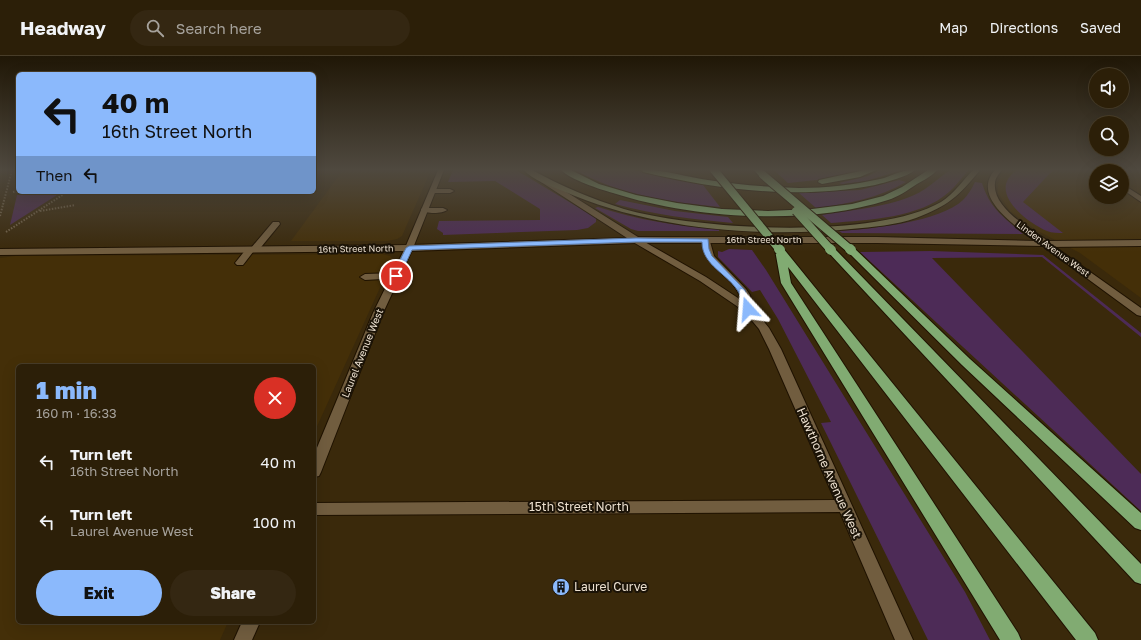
<!DOCTYPE html>
<meta charset="utf-8">
<style>
body{margin:0;font-family:"Golos Text",sans-serif;background:#342712;color:#f1f3f6;height:100vh;display:flex;flex-direction:column;font-size:15px;white-space:nowrap}
*{box-sizing:border-box;margin:0}
p{font-size:13px;color:#a6a29c}
.icon{flex:none;width:22px;height:22px;fill:none;stroke:currentColor;stroke-width:2;stroke-linecap:round;stroke-linejoin:round}
.map{position:relative;flex:1;overflow:hidden}
.side{position:absolute;left:16px;top:308px;width:300px;height:260px;display:flex;flex-direction:column;background:#2c1f08;border-radius:6px;box-shadow:0 4px 16px #0002,0 0 0 1px #483d29}
.side>*{flex:none}
.hud{position:absolute;left:16px;top:16px;width:300px;height:122px;border-radius:6px;box-shadow:0 4px 16px #0002,0 0 0 1px #483d29;background:#8bb9fc;color:#111;overflow:hidden}
.fabs{position:absolute;left:1089px;top:12px;display:grid;gap:8px}
.fabs a{display:grid;place-items:center;width:40px;height:40px;border-radius:50%;background:#2c1f08;box-shadow:0 4px 16px #0002,0 0 0 1px #483d29;font-size:20px}
.pin{position:absolute;display:grid;place-items:center;width:34px;height:34px;color:#fff;margin:-17px;border:2px solid #fff;border-radius:50%;box-shadow:0 1px 4px #0007}
.me{position:absolute;width:44px;margin:-22px;rotate:341deg;stroke-linejoin:round;filter:drop-shadow(0 0 3px #0008)}
.turn{display:flex;align-items:center;gap:14px;height:84px;padding:0 20px;font-size:18px}
.turn .icon{width:52px;height:52px;stroke-width:2.5}
.turn b{display:block;font-size:28px;line-height:34px}
.then{display:flex;align-items:center;height:38px;padding:0 20px;background:#0003;gap:8px;font-size:15px}
.round{display:grid;place-items:center;flex:none;width:42px;height:42px;border-radius:21px;background:#342712}
.head{display:flex;align-items:center;justify-content:space-between;height:68px;padding:0 20px}
h1{font-size:24px;font-weight:800;line-height:30px;color:#8bb9fc}
.primary-button{display:flex;gap:8px;margin-top:auto;padding:8px 20px}
.primary-button a{flex:1;height:46px;border-radius:24px;background:#8bb9fc;color:#111;font-size:16px;font-weight:800;line-height:46px;text-align:center}
.primary-button a+a{background:#342712;color:#f1f3f6}
ul{padding:0;list-style:none}
li{display:flex;align-items:center;gap:12px;height:60px;padding:0 20px}
li div{flex:1}
li b{display:block;font-size:15px}
li em{font-style:normal}
header{display:flex;align-items:center;gap:24px;box-sizing:border-box;height:56px;padding:0 20px;background:#2c1f08;border-bottom:1px solid #483d29}
header strong{font-size:19px}
nav{display:flex;gap:22px;margin-inline-start:auto;font-size:14px}
.search{width:280px;height:36px;background:#342712;display:flex;align-items:center;gap:10px;box-sizing:border-box;padding:0 14px;border-radius:22px;color:#a6a29c;font-size:15px}
.map>svg:first-child{display:block}
.built{fill:#442f08;fill-rule:evenodd}
.green{fill:#4d2b57}
.lines{fill:none;stroke-linecap:round;stroke-linejoin:round}
.service-casing{stroke:#1f1200;stroke-width:2}
.minor-casing{stroke:#1f1200;stroke-width:2}
.tertiary-casing{stroke:#1f1200;stroke-width:2}
.secondary-casing{stroke:#1f1200;stroke-width:2}
.motorway-casing{stroke:#1f1200;stroke-width:2}
.path{stroke:#76664d;stroke-width:2;stroke-dasharray:1.5 1.5;stroke-linecap:butt}
.service{fill:#715d3f;fill-rule:evenodd}
.minor{fill:#715d3f;fill-rule:evenodd}
.tertiary{fill:#715d3f;fill-rule:evenodd}
.secondary{fill:#76744e;fill-rule:evenodd}
.motorway{fill:#81ab72;fill-rule:evenodd}
.motorway-bridge-far1-casing{stroke:#1f1200;stroke-width:10;stroke-linecap:butt}
.motorway-bridge-casing{stroke:#1f1200;stroke-width:12;stroke-linecap:butt}
.motorway-bridge-far1{stroke:#81ab72;stroke-width:8}
.motorway-bridge{stroke:#81ab72;stroke-width:10}
.route{fill:#8bb9fc;stroke:#5a78a4}
.labels{text-anchor:middle;stroke-width:4;stroke-linejoin:round;paint-order:stroke}
.far-street-label{font-size:9px;fill:#ede1d1;stroke:#1b1307}
.street-label{font-size:10px;fill:#ede1d1;stroke:#1b1307}
.near-street-label{font-size:12px;fill:#ede1d1;stroke:#1b1307}
.near-poi-label{font-size:12px;fill:#ede1d1;stroke:#1b1307;text-anchor:start}
</style>
<header>
<strong>Headway</strong>
<div class="search"><svg class="icon" aria-label="search" viewBox="0 0 24 24"><circle cx="10" cy="10" r="6"/><path d="M15 15l6 6"/></svg>Search here</div>
<nav><a>Map</a><a>Directions</a><a>Saved</a></nav>
</header>
<div class="map">
<svg width="1141" height="584" viewBox="0 0 1141 584">
<rect width="100%" height="100%" fill="#3a290b"/>
<g class="built">
<polygon points="343,114 431,114 402,180 397,183 388,185 291,185"/>
<path d="M1004,114h137v128l-61,-45 -44,-23 -26,-19 -12,-18v-10l3,-8zM1096,115h26v26h-26z"/>
<polygon points="382,198 390,200 393,203 314,377 314,310 18,310 18,566 228,566 220,584 0,584 0,202 15,200"/>
</g>
<g class="green">
<polygon points="453,114 516,114 596,162 596,166 588,172 577,174 443,179 443,177 437,173 439,165 540,164 540,153 495,125 448,126"/>
<path d="M575,114h59l69,15 17,22c-50,-5 -100,-12 -145,-37z"/>
<polygon points="774,114 861,114 817,124 788,127"/>
<polygon points="880,114 902,114 866,125 842,128 839,127 868,120"/>
<path d="M950,114h19c-7,7 -13,16 -20,22 -29,26 -81,28 -118,31l-9,-8c32,-6 76,-8 103,-26 9,-6 16,-13 25,-19z"/>
<path d="M1017,114h36l-30,32 40,31c-5,0 -11,0 -16,-2 -21,-9 -61,-40 -30,-61z"/>
<path d="M899,124l7,2c-27,16 -59,22 -90,26l-17,-15 61,-3z"/>
<path d="M975,126l7,1c8,26 22,34 41,51l-181,-1 -3,-2c32,-2 101,-9 124,-31 5,-5 9,-12 12,-18z"/>
<polygon points="17,139 57,139 10,169"/>
<path d="M620,144l55,11 53,6 5,6c-40,-4 -79,-8 -118,-19z"/>
<path d="M598,151c40,13 79,19 121,22v2h-81l-7,-2 -36,-21z"/>
<polygon points="729,193 752,194 766,214 965,536 990,584 928,584 821,367 831,366 778,263 760,234 752,236 718,201 718,195 722,196"/>
<polygon points="931,195 1043,199 1141,277 1141,281 1042,201 932,202 1141,418 1141,455 860,196"/>
</g>
<g class="lines">
<defs>
<g id="service">
<polygon points="1092,114 1100,114 1100,115 1096,115 1096,117"/>
<polygon points="1122,128 1141,140 1141,146 1122,133"/>
<polygon points="430,133 450,133 454,135 450,137 430,137"/>
<path d="M422,152h21l4,2c-5,4 -21,4 -26,0z"/>
<polygon points="273,166 279,166 280,168 257,196 253,196 243,209 237,209 235,207 247,192 251,192"/>
<polygon points="1141,184 1141,190 1048,191 1044,188 1048,185"/>
<polygon points="396,217 399,218 401,220 399,222 365,224 360,221 365,218"/>
</g>
<g id="minor">
<polygon points="438,114 444,114 413,192 383,257 321,416 319,420 314,421 314,399 373,257 405,192"/>
<path d="M636,181l70,40 35,23c-6,-26 -36,-28 -39,-60l1,-2h6l5,18 32,33 4,6 3,13 16,20 12,21 132,291h-18l-55,-128 -526,3v-12l521,-3 -66,-151 -10,-20 -15,-18 -44,-30 -67,-39 -1,-2z"/>
<polygon points="242,566 260,566 252,584 234,584"/>
</g>
<path id="tertiary" d="M995,114h7c-3,4 -7,8 -7,13 -3,25 36,46 53,58l3,1 1,3 89,63v8l-4,-1 -94,-69 -166,-3h-241l-227,8 -409,4v-6l409,-4 218,-7 -86,-56 -1,-2 4,-2 94,59h239l159,4c-19,-14 -66,-44 -41,-71z"/>
<path id="secondary" d="M524,114h8c29,16 60,29 92,39 74,21 250,31 317,-7 13,-8 22,-22 32,-32h7c-21,26 -32,36 -64,48 -20,7 -43,9 -65,11 -93,9 -202,0 -288,-38 -12,-5 -31,-11 -39,-21z"/>
<g id="motorway">
<path d="M561,114h10l28,14 37,11 41,8 45,6 46,2 44,-2 40,-5 31,-8 19,-9 26,-17h9c-5,6 -13,10 -20,14 -9,6 -19,13 -29,16 -81,26 -194,19 -275,-7 -14,-4 -42,-13 -52,-23z"/>
<path d="M642,114c22,-1 44,7 66,10 30,5 60,7 91,8 27,0 54,-3 81,-9 12,-3 22,-10 35,-9 -8,7 -29,12 -40,15 -77,15 -156,5 -232,-13z"/>
<polygon points="754,114 762,114 767,119 766,121 760,121"/>
<polygon points="865,114 876,114 860,121 822,128 818,126 819,124"/>
<polygon points="780,191 783,192 1095,577 1098,584 1076,584 788,211 791,227 1018,577 1021,584 1000,584 781,227 775,194"/>
<polygon points="831,191 834,192 1141,508 1141,528 1135,526 828,196 826,194 828,192"/>
<polygon points="851,191 854,192 970,303 1141,457 1141,474 1135,472 962,309 848,196 846,194 848,192"/>
</g>
</defs>
<use href="#service" class="service-casing"/>
<use href="#minor" class="minor-casing"/>
<use href="#tertiary" class="tertiary-casing"/>
<use href="#secondary" class="secondary-casing"/>
<use href="#motorway" class="motorway-casing"/>
<g class="path">
<polyline points="13,136 18,135"/>
<polyline points="40,155 75,149"/>
<polyline points="0,160 12,114"/>
<polyline points="6,176 67,136"/>
</g>
<use href="#service" class="service"/>
<use href="#minor" class="minor"/>
<use href="#tertiary" class="tertiary"/>
<use href="#secondary" class="secondary"/>
<use href="#motorway" class="motorway"/>
<defs>
<g id="motorway-bridge-far1">
<polyline points="714,114 780,194"/>
<polyline points="763,119 851,194"/>
<polyline points="796,155 831,194"/>
</g>
<g id="motorway-bridge">
<polyline points="779,193 780,194"/>
<polyline points="830,193 831,194"/>
<polyline points="850,193 851,194"/>
</g>
</defs>
<use href="#motorway-bridge-far1" class="motorway-bridge-far1-casing"/>
<use href="#motorway-bridge" class="motorway-bridge-casing"/>
<use href="#motorway-bridge-far1" class="motorway-bridge-far1"/>
<use href="#motorway-bridge" class="motorway-bridge"/>
</g>
<linearGradient id="sky" x2="0" y2="1"><stop stop-color="#201706"/><stop offset="0.58" stop-color="#4f493f"/><stop offset="1" stop-color="#4f493f" stop-opacity="0"/></linearGradient>
<rect width="1141" height="196" fill="url(#sky)"/>
<path class="route" d="M636,182l72,1 1,10 3,7 33,34 7,19 -4,3 -3,-1c-3,-6 -3,-13 -6,-18 -10,-19 -37,-27 -37,-51h-66l-224,8 -13,28h-5l-2,-2 14,-28 3,-2z"/>
<defs>
<symbol id="building-disc" viewBox="-11 -11 22 22"><circle r="9.5" fill="#8bb9fc" stroke="#1b1307"/><path d="M-4-6H4V6H1V3H-1V6H-4ZM-2.5-4.3h1.7v1.8h-1.7ZM.8-4.3h1.7v1.8H.8ZM-2.5-1h1.7V.8h-1.7ZM.8-1h1.7V.8H.8Z" fill="#111"/></symbol>
</defs>
<g fill-rule="evenodd">
<use href="#building-disc" x="551" y="521" width="20" height="20"/>
</g>
<g class="labels">
<g class="far-street-label">
<text x="764" y="187">16th Street North</text>
<text transform="translate(356 193) rotate(-1)" y="3">16th Street North</text>
<text transform="translate(1053 193) rotate(36)" y="3">Linden Avenue West</text>
</g>
<g class="street-label">
<text transform="translate(362 297) rotate(-68)" y="4">Laurel Avenue West</text>
</g>
<g class="near-street-label">
<text transform="translate(829 417) rotate(66)" y="4">Hawthorne Avenue West</text>
<text x="579" y="455">15th Street North</text>
</g>
<g class="near-poi-label">
<text x="574" y="535">Laurel Curve</text>
</g>
</g>
</svg>
<div class="fabs">
<a><svg class="icon" aria-label="sound" viewBox="0 0 24 24"><path d="M4 9h4l5-4v14l-5-4H4zM17 9q2 3 0 6"/></svg></a>
<a><svg class="icon" aria-label="search" viewBox="0 0 24 24"><circle cx="10" cy="10" r="6"/><path d="M15 15l6 6"/></svg></a>
<a><svg class="icon" aria-label="layers" viewBox="0 0 24 24"><path d="M12 4l9 5-9 5-9-5zM3 14l9 5 9-5"/></svg></a>
</div>
<div class="pin" style="left:396px;top:220px;background:#d93025"><svg class="icon" aria-label="arrive" viewBox="0 0 24 24"><path d="M6 21V4h12l-3 4 3 4H6"/></svg></div>
<svg class="me" style="left:748px;top:253px" viewBox="-20 -20 40 40"><path d="M0-17L14 15 0 8-14 15z" fill="#8bb9fc" stroke="#fff" stroke-width="4"/></svg>
<div class="hud">
<div class="turn"><svg class="icon" aria-label="left" viewBox="0 0 24 24"><path d="M17 20v-9H6M10 6l-5 5 5 5"/></svg><div><b>40 m</b>16th Street North</div></div>
<div class="then">Then<svg class="icon" aria-label="left" viewBox="0 0 24 24"><path d="M17 20v-9H6M10 6l-5 5 5 5"/></svg></div>
</div>
<section class="side">
<div class="head"><div><h1>1 min</h1><p>160 m · 16:33</p></div><a class="round" style="background:#d93025;color:#fff"><svg class="icon" aria-label="close" viewBox="0 0 24 24"><path d="M6 6l12 12M18 6L6 18"/></svg></a></div>
<ul>
<li><svg class="icon" aria-label="left" viewBox="0 0 24 24"><path d="M17 20v-9H6M10 6l-5 5 5 5"/></svg><div><b>Turn left</b><p>16th Street North</p></div><em>40 m</em></li>
<li><svg class="icon" aria-label="left" viewBox="0 0 24 24"><path d="M17 20v-9H6M10 6l-5 5 5 5"/></svg><div><b>Turn left</b><p>Laurel Avenue West</p></div><em>100 m</em></li>
</ul>
<div class="primary-button"><a>Exit</a><a>Share</a></div>
</section>
</div>
